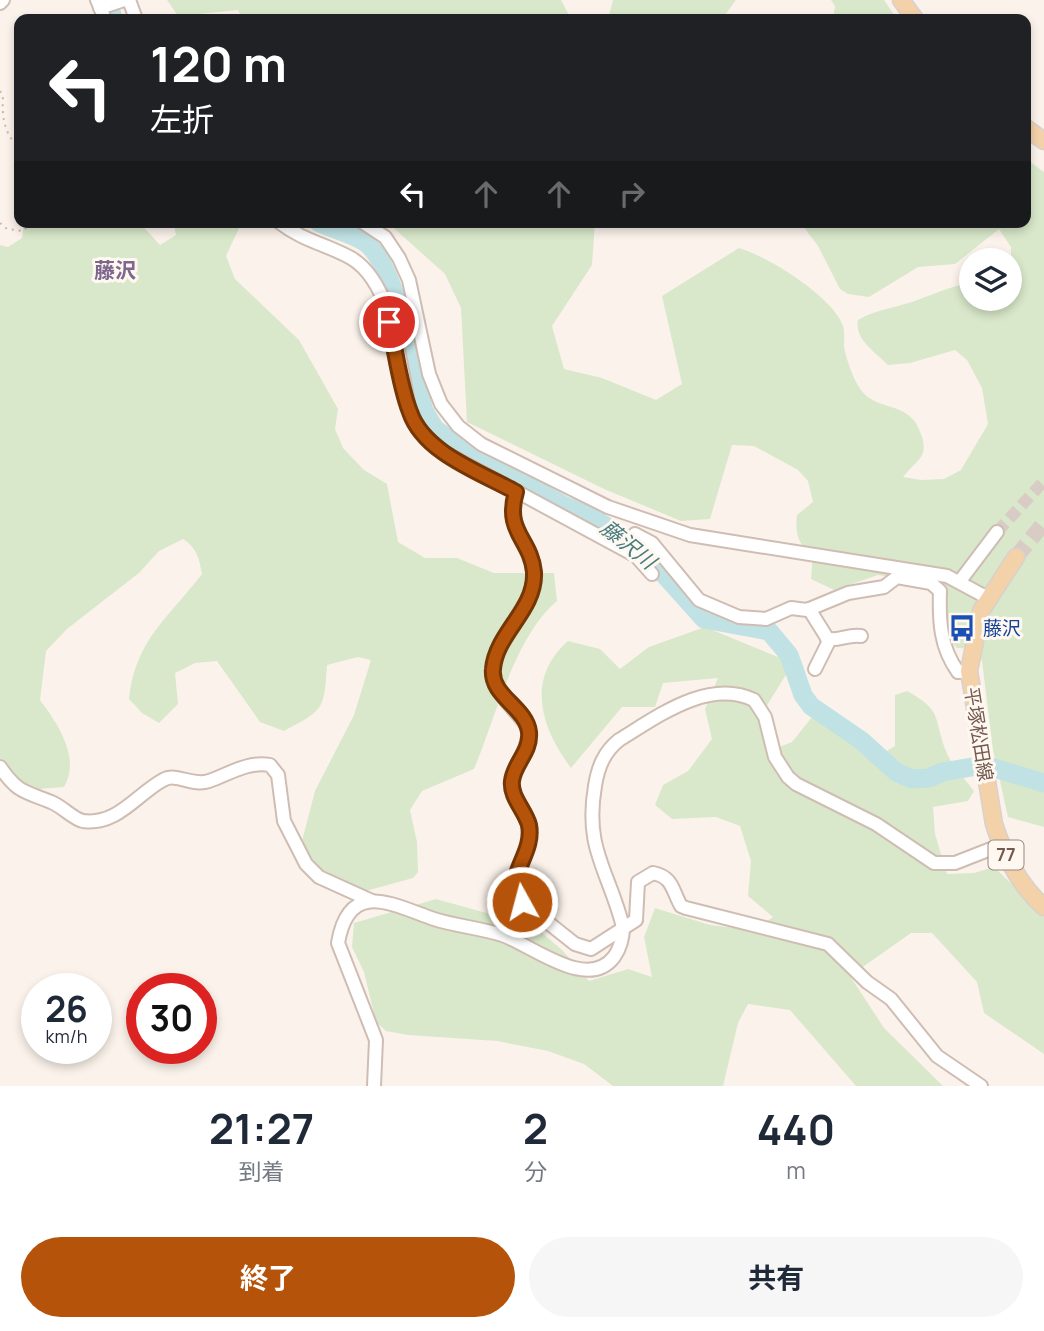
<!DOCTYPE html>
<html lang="ja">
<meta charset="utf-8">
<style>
body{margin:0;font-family:Manrope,"Noto Sans JP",sans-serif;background:#f6f6f7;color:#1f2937;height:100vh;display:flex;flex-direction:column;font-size:26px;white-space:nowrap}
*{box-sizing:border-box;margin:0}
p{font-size:23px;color:#747a83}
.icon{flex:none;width:38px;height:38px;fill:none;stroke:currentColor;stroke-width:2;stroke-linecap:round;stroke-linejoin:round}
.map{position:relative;height:1086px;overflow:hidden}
.drawer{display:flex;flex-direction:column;background:#fff;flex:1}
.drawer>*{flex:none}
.banner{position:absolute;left:14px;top:14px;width:1017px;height:214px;border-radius:14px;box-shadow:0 4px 10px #0003;background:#202124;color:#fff;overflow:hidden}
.fabs{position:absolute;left:959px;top:248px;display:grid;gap:14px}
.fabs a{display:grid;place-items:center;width:63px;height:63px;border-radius:50%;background:#fff;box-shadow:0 4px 10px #0003;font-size:35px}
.speed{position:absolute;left:21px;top:973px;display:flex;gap:14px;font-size:35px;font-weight:700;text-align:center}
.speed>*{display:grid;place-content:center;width:91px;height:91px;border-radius:50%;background:#fff;box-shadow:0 4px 10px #0003;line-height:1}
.speed small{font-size:18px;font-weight:400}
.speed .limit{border:10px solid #d22;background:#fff;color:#111}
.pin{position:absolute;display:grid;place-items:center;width:60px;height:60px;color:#fff;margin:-30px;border:4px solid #fff;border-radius:50%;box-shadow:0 2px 7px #0007}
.me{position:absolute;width:77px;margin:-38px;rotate:353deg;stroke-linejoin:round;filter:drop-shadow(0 0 5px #0008)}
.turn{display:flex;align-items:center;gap:24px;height:147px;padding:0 21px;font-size:32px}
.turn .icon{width:91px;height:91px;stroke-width:2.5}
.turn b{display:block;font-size:49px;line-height:60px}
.lanes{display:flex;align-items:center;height:66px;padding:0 21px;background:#0003;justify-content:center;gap:35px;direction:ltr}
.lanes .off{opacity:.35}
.eta{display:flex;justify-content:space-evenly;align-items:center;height:119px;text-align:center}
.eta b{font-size:42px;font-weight:700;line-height:49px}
.action{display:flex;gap:14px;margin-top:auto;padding:14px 21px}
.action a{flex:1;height:80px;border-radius:42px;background:#b45309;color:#fff;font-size:28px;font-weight:700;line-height:80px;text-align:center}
.action a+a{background:#f6f6f7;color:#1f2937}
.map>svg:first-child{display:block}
.green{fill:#d9e8ca}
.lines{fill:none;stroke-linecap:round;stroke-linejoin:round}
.river{stroke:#c0e2e4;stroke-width:19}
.minor-tunnel{stroke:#d9ccc4;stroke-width:12;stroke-dasharray:12 6;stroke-linecap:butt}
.major-tunnel{stroke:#d9ccc4;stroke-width:16;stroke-dasharray:16 8;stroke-linecap:butt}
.minor-casing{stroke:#cfbdb3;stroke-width:16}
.major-casing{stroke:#d8d1ce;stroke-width:19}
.path{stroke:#d4b4a7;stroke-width:2;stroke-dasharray:2 5;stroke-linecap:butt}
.minor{stroke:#fff;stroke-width:12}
.major{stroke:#f3d1a9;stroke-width:16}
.route-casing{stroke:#753606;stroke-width:18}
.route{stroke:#b45309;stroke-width:12}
.labels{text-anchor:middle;stroke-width:6;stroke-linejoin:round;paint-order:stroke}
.shield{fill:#fef8f1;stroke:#9d8980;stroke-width:2}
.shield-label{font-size:18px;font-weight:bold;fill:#74594f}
.transit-label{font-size:19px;fill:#164399;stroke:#fef8f1;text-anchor:start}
.street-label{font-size:19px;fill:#74594f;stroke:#fef8f1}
.neighbourhood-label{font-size:21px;font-weight:bold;fill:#7e678f;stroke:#fef8f1}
.water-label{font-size:21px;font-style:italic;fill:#477b7f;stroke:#fef8f1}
</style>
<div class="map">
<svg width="1044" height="1086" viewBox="0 0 1044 1086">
<rect width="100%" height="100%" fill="#fbf3eb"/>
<g class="green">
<polygon points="167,0 561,0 571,19 243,19 238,10 178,16"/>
<polygon points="613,0 736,0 722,19 608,19"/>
<polygon points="831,0 884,0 897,19 833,19 835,6"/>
<path d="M1026,159l18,13v655l-36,-10 -15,-67 -11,-89 -7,-12 -18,-1 -12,-12 1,-47 -2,-4 -66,-10 -44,15 -23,-11 2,-24c-16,-11 -18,-22 -16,-40l16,-13 -5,-21 -10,-11 -44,-24 -22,-1 -22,74 -29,2 -77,-32 -137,-67 -6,-114 -16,-34 -58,-52h208l-3,43 -40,61 12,43 38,9 54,22 26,-16 -20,-88 77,-48c30,9 94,49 104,78 2,7 1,14 1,21 2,11 9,31 15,40 17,28 52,10 63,50 2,7 3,13 -1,20 -5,7 -13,13 -18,20l18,3 23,-1 17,-9 27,-46 -6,-36 -15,-28 -12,-10 -45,13 -22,2c-13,-13 -34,-26 -30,-45 17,-10 35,-12 54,-18 20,-7 38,-16 59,-19v16h39l1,-52 -12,-18 -44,35 -37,3 -49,30 -21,-3 -8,-5 -22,-43 -18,-24h226z"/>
<path d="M24,222h115l21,23 16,-10 -3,-13h62l5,4 -14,30 9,23 64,61 39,69 -3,20 8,19 21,22 23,14 11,58 27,16h32l37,15h60l3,28c-42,35 -61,116 -83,168l-52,22 -12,19 7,32 1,30 -5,6 -69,19 -40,-28 -7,-9 18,-69 39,-76 17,-55 -13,-3 -31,8c-3,45 -3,45 -43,66l-24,-9 -43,-61 -22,2 -20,10 3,31 -19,19 -17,-10 -13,-14c6,-59 40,-82 73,-125 -3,-16 -5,-26 -19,-35l-24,12 -20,22 -72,56 -21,22 -6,49c18,24 41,58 24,87l-51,4 -13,-25v-521l8,2 14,-9z"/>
<path d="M705,627l78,32 4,14 -29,47 9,32 25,-10 20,-25 73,35 10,-6v-51l12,-4c36,20 26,25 39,60 5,14 19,28 28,40l-6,10 -35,6 2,27 12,40 27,-1 20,-6 50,48v139l-60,-41 -7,-31 -45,-49h-21l-61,43 34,52 59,58h-87l-66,-76 -42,-6 -10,19 -15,63h-110l-29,-22 -36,-13 -51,-10 -89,-6 -22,-4 -10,-9 -12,-50 -12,-25 2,-24 82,-24 98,27 28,24 27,31 39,-12 24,8 -8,-40 11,-29 55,17 44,5 19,-13 -25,-21 3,-35 -11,-35 -24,-9 -44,2 -17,-14 8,-20 25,-14 24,-32 -7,-30 13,-31 -55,5 -8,24h-33l-51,61c-30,-40 -46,-89 -3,-127l32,8 20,20 29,-22z"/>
</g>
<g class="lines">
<g class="river">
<polyline points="108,0 113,19"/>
<path d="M318,222c14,7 32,11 45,19 34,20 50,131 61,170l11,18 22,16 108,61 24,9 53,35 62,69 65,12 20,24 14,40 8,11 51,35 34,31 16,7 17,-1 13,-6 42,-7 60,18"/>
</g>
<polyline class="minor-tunnel" points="997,532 1044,481"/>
<polyline class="major-tunnel" points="1016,557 1044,523"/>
<defs>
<g id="minor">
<polyline points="97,0 105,19"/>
<polyline points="129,0 136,19"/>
<polyline points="0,3 3,0"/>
<polyline points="100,8 124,0"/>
<path d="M279,222c24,19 47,22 72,36 43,25 49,109 59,155l10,17 20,20 196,106 16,18"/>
<polyline points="362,222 385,237 399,258 409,280 429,374 441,404 458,426 481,444 608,507 690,535 947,576 988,598"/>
<path d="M516,492c-12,42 22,54 18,87 -5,34 -46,65 -41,97 2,19 27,37 36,53 -1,24 -15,34 -17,52 -2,17 14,31 17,47 3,20 -10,35 -14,53l7,21 53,42 16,5 45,-29 2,-38 15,-9c20,4 19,17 28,33l5,2 142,36 39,38 24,17 46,57 44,30"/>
<path d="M635,534l17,9 47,57 40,17 27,2 25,-11 16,2 41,-17 36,-6 13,-10 34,6 9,8c-1,30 0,56 18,81l11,-1"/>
<polyline points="960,581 997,532"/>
<polyline points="809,609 829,641 815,669"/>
<path d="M827,639c13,2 21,-5 34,-3"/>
<path d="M0,767c18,26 24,24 51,35 11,4 22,17 32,19 34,5 54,-27 80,-41 14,-8 29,7 46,1 20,-7 39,-20 61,-16l8,10 6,46 22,43 13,13 53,24"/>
<path d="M374,1086l2,-46 -38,-97c11,-65 55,-38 96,-24 22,7 46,9 68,16 30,10 85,57 112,22 7,-10 9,-19 9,-30 -14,-56 -39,-78 -28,-141 3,-19 9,-34 24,-46 38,-23 89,-62 135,-40l11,17 10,40 13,20 8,7 80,40 58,39h21l46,-18"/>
</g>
<g id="major">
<polyline points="901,0 915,19"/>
<polyline points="1026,128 1044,141"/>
<path d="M1016,557l-35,54 -12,60 25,153c10,31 25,61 50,83"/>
</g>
</defs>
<use href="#minor" class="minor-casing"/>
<use href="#major" class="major-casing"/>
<g class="path">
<path d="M0,91l3,4c-1,21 0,37 16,53"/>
<polyline points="0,223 7,229 23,231 32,222"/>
</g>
<use href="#minor" class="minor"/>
<use href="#major" class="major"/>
</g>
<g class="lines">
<defs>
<path id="route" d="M389,322c7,29 10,62 21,90 14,41 70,60 106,80 -12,40 15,47 18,80 2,38 -38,61 -41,97 -3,27 33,38 36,63 2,20 -15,31 -17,49 -2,16 13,29 17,44 4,21 -10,37 -14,56l7,21"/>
</defs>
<use href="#route" class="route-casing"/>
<use href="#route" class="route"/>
</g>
<defs>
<symbol id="bus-bare" viewBox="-9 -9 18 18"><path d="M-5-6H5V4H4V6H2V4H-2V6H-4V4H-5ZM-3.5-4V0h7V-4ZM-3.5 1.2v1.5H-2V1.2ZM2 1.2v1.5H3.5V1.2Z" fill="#1a4fb4" stroke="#fef8f1" stroke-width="2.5" paint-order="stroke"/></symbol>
</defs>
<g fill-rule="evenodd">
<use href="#bus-bare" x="943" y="609" width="38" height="38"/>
</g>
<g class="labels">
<rect class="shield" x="988.5" y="840.5" width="35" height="29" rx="5"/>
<g class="shield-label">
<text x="1006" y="861">77</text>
</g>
<g class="transit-label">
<text x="983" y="635">藤沢</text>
</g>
<g class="street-label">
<text transform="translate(979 734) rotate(81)" y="7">平塚松田線</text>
</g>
<g class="neighbourhood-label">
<text x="115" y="278">藤沢</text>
</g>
<g class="water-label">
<text transform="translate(628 545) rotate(39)" y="7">藤沢川</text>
</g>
</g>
</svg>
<div class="fabs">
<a><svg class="icon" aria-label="layers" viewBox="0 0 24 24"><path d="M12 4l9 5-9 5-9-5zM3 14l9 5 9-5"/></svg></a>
</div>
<div class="speed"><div>26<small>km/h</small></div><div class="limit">30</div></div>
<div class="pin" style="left:389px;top:322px;background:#d93025"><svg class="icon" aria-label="arrive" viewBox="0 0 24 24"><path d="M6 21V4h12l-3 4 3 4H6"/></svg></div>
<svg class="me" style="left:522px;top:902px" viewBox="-20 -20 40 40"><circle r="17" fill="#b45309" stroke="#fff" stroke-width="3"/><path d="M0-11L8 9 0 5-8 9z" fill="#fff"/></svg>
<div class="banner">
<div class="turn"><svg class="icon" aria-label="left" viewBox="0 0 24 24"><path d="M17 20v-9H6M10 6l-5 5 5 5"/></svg><div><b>120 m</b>左折</div></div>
<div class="lanes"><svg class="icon" aria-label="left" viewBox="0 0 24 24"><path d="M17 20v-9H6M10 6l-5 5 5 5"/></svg><svg class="icon off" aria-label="ahead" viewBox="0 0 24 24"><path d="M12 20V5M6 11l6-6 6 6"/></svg><svg class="icon off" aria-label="ahead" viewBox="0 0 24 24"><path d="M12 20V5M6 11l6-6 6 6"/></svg><svg class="icon off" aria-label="right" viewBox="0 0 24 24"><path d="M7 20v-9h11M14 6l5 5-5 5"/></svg></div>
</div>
</div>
<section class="drawer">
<div class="eta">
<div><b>21:27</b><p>到着</p></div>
<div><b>2</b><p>分</p></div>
<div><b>440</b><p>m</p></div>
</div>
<div class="action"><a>終了</a><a>共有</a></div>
</section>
